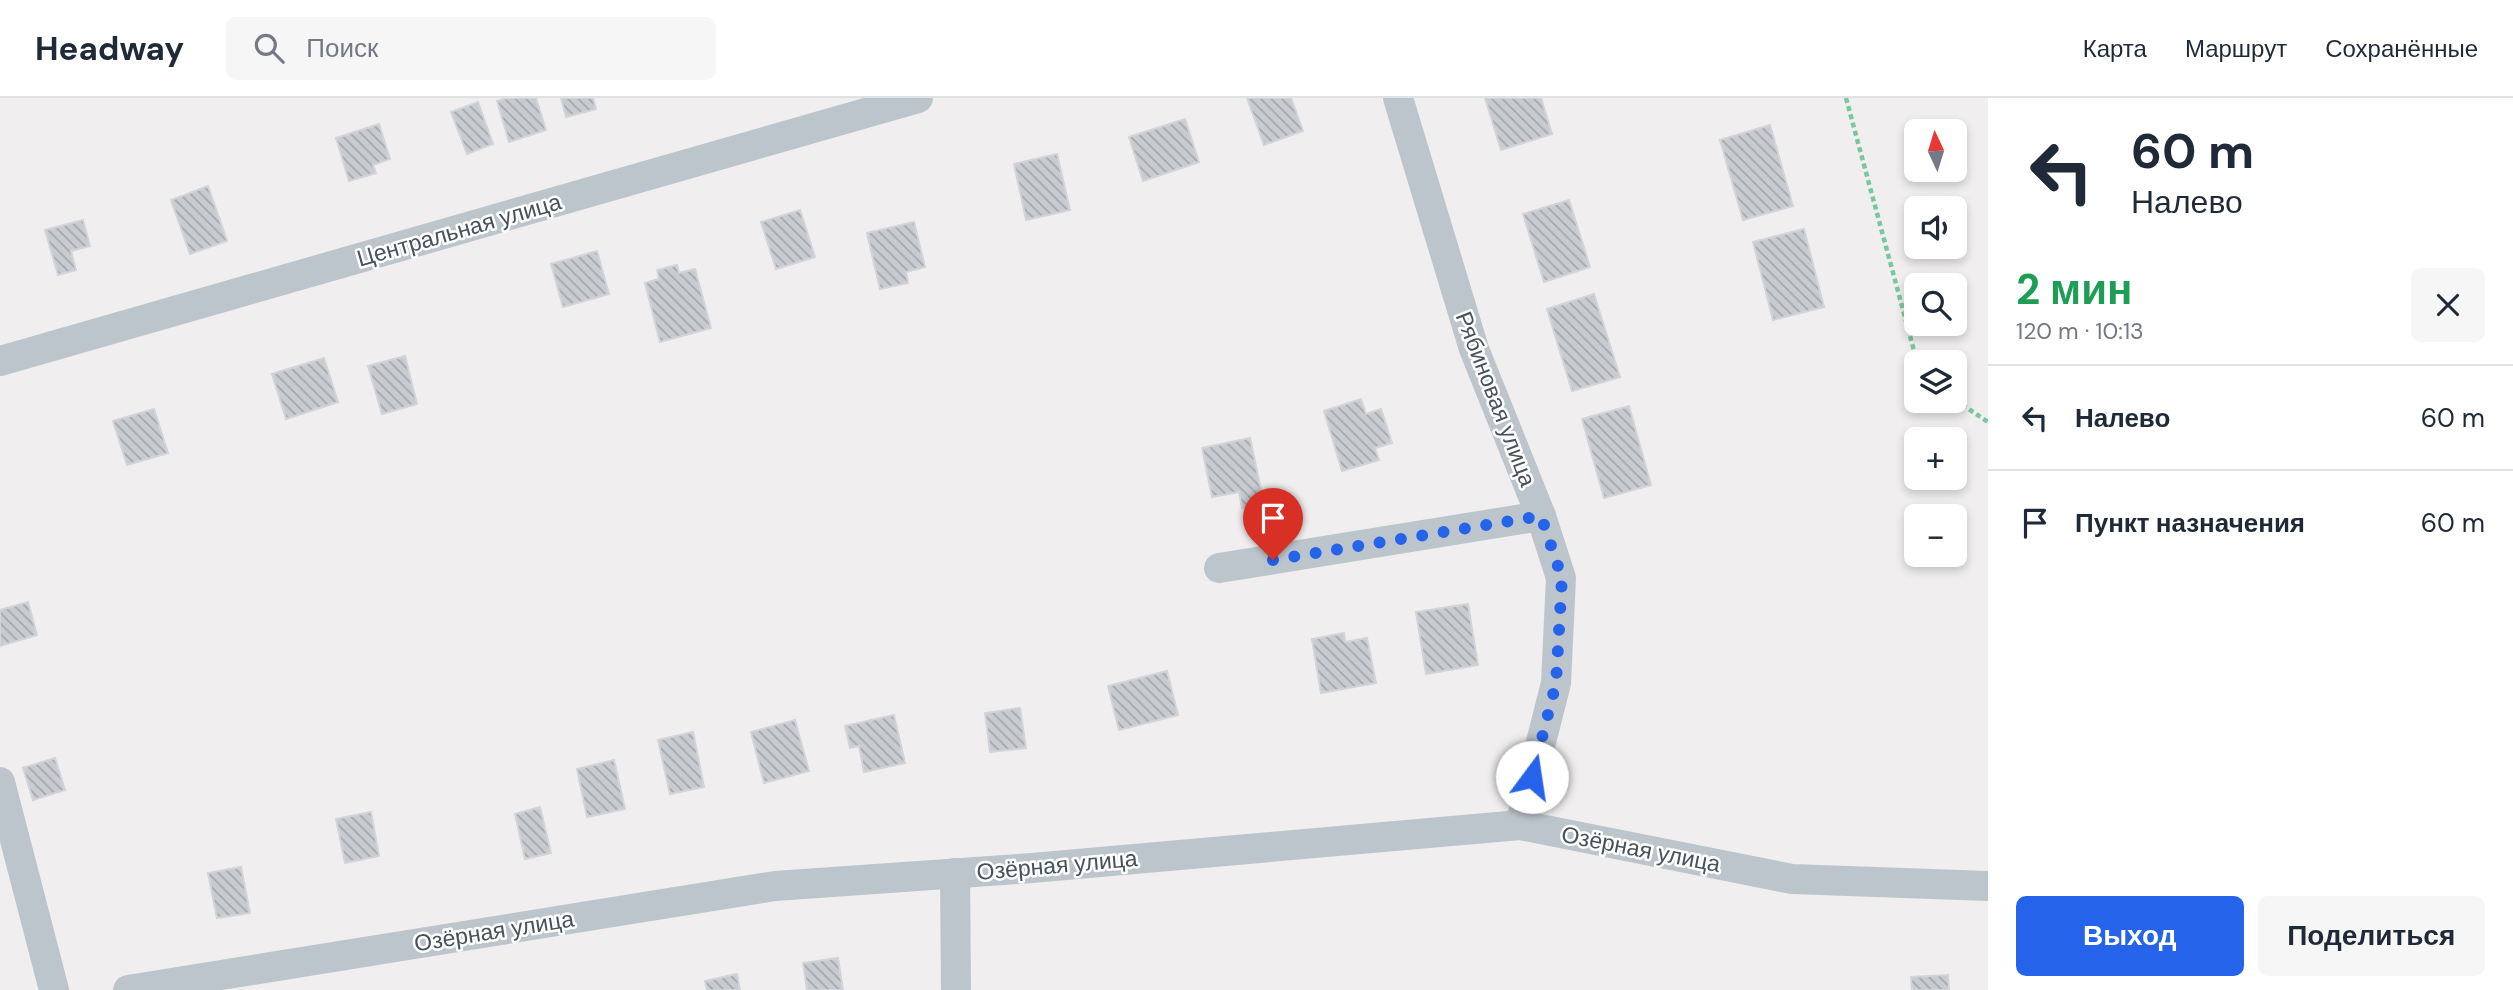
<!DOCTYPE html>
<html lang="ru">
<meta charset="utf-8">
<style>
body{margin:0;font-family:"DM Sans",sans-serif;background:#f6f6f7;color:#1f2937;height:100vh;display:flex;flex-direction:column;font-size:26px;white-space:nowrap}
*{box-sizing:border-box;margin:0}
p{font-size:23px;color:#747a83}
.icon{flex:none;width:38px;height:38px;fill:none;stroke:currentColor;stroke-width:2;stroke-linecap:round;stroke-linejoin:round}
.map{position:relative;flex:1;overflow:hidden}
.drawer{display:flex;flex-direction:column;background:#fff;width:525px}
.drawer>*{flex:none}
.top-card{background:#fff;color:#1f2937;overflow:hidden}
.needle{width:46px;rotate:356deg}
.fabs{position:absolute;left:1904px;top:21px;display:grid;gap:14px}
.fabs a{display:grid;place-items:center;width:63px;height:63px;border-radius:10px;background:#fff;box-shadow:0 4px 10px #0003;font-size:35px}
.pin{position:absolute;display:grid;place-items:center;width:60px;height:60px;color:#fff;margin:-72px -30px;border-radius:50% 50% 50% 0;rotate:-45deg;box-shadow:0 0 7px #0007}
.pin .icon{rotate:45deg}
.me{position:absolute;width:77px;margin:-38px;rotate:14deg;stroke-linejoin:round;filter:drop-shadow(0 0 5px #0008)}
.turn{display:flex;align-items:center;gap:24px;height:147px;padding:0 28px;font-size:32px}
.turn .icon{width:91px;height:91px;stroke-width:2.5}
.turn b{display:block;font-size:49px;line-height:60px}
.round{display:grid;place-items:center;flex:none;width:74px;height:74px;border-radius:10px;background:#f6f6f7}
.head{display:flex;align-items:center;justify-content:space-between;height:119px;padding:0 28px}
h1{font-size:42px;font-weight:700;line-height:52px;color:#1e9e55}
.action{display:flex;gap:14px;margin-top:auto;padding:14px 28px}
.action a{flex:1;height:80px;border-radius:10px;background:#2563eb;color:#fff;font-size:28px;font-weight:700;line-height:80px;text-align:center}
.action a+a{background:#f6f6f7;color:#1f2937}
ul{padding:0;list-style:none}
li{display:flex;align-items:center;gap:21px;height:105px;padding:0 28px;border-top:2px solid #e0e1e3}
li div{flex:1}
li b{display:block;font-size:26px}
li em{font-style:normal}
header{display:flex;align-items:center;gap:42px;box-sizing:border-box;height:98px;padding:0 35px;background:#fff;border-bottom:2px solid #e0e1e3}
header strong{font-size:33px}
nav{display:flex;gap:38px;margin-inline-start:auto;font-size:24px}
.search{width:490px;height:63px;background:#f6f6f7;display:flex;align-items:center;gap:18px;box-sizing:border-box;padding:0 24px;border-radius:10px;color:#747a83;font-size:26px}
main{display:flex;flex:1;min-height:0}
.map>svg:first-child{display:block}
.building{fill:url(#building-back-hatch);stroke:#d2d4d9;stroke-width:2}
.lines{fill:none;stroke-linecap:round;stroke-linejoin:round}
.path{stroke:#78c89e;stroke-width:4.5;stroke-dasharray:5 3.5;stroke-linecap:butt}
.minor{stroke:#bdc5cc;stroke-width:30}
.route{stroke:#2563eb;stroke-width:12;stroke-dasharray:0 21.6}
.labels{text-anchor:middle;stroke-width:5;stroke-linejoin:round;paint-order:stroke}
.street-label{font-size:23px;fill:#47525a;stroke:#fff}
</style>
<header>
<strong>Headway</strong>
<div class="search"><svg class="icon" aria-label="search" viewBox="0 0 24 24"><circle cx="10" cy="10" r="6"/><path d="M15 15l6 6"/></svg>Поиск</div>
<nav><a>Карта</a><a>Маршрут</a><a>Сохранённые</a></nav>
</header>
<main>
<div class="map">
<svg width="1988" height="892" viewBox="0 0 1988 892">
<defs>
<pattern id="building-back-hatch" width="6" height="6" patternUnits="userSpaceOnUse" patternTransform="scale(1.75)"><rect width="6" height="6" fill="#c8cbd0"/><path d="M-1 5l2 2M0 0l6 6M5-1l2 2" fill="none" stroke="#a4a7ac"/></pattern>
</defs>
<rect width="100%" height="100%" fill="#f0eeee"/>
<g class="building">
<polygon points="507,0 536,0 546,32 509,44 497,3"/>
<polygon points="561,0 593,0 596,11 566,19"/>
<polygon points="1247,0 1291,0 1303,33 1264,47"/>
<polygon points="1485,0 1541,0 1552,36 1501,52"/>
<polygon points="478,4 493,46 467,56 451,14"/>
<polygon points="1185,21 1199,64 1143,83 1129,39"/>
<polygon points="379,26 390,61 373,67 376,75 349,83 336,40"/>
<polygon points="1770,27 1793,108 1743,122 1720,42"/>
<polygon points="1057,56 1070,112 1026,122 1014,66"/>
<polygon points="208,88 227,143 190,156 171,102"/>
<polygon points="1569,102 1590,169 1544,184 1523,116"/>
<polygon points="800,112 815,159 776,171 761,124"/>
<polygon points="83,122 90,148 71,153 76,172 58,177 45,132"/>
<polygon points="914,124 925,169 906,174 908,185 880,191 867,135"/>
<polygon points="1804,131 1824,209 1773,222 1753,144"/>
<polygon points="597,153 609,196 563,209 551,166"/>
<polygon points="677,167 679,175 695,171 711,230 660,244 645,185 659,181 657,172"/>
<polygon points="1594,196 1620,279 1572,293 1547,211"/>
<polygon points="405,258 417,306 382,316 368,268"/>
<polygon points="324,260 338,304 286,321 272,276"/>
<polygon points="1361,301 1366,316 1381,311 1392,345 1375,350 1379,362 1342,373 1324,313"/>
<polygon points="1629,308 1651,387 1604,400 1582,321"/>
<polygon points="154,311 168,355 127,367 113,323"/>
<polygon points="1250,340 1264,406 1242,410 1239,394 1212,399 1202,350"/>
<polygon points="28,504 37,537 0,548 0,512"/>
<polygon points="1468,506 1478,567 1426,576 1416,514"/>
<polygon points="1344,535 1345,544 1367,540 1376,585 1321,595 1312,541"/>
<polygon points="1167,573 1178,617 1119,632 1108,588"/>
<polygon points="1020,610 1026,650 990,654 985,615"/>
<polygon points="894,617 905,665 864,674 859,648 850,650 845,628"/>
<polygon points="795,622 809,673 764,685 751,634"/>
<polygon points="693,634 704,689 670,696 658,642"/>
<polygon points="55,660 65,692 33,702 23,670"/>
<polygon points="614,662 625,711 587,719 577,671"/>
<polygon points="540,709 551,755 525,761 515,716"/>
<polygon points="371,714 379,758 345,765 336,721"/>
<polygon points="241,769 250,815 217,820 208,775"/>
<polygon points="838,860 843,892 807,892 803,865"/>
<polygon points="737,876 740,892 707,892 705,883"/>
<polygon points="1948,877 1949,892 1912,892 1911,879"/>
</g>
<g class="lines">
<g class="path">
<polyline points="1846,0 1917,264"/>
<polyline points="1955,302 1988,324"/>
</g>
<g class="minor">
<polyline points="1398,0 1474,251 1541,418 1561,480 1556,585 1520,727"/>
<polyline points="0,263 918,0"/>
<polyline points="1219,470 1541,418"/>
<polyline points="0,684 54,892"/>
<polyline points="955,775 956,892"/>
<polyline points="128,892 775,788 1032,770 1520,727 1792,781 1988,788"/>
</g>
</g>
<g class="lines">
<polyline class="route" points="1273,462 1541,418 1562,480 1556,585 1532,679"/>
</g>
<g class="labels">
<g class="street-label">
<text transform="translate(459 132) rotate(-16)" y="8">Центральная улица</text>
<text transform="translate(1496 301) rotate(69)" y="8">Рябиновая улица</text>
<text transform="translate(1641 751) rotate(11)" y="8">Озёрная улица</text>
<text transform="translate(1057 767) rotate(-5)" y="8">Озёрная улица</text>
<text transform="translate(494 833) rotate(-9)" y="8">Озёрная улица</text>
</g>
</g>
</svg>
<div class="fabs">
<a><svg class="needle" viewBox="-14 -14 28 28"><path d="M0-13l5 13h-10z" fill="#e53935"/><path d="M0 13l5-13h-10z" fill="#747a83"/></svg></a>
<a><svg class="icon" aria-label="sound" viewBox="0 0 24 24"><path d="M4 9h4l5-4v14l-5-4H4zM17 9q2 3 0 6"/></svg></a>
<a><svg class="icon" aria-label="search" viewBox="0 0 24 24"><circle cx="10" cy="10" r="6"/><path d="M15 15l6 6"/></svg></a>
<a><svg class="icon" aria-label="layers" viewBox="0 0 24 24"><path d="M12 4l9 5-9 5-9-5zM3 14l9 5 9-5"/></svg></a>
<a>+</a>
<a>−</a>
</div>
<div class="pin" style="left:1273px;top:462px;background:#d93025"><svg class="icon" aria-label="arrive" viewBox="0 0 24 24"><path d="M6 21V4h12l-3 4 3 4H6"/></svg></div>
<svg class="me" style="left:1532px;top:679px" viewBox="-20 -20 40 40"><circle r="19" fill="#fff"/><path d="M0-13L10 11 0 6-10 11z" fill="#2563eb"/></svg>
</div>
<section class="drawer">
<div class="top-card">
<div class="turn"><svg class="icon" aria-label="left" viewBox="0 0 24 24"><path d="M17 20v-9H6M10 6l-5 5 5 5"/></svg><div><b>60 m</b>Налево</div></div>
</div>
<div class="head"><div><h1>2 мин</h1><p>120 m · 10:13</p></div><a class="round"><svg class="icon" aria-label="close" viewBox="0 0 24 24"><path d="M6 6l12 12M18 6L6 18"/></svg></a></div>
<ul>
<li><svg class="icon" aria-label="left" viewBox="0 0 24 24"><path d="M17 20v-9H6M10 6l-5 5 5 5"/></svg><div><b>Налево</b></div><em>60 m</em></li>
<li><svg class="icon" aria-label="arrive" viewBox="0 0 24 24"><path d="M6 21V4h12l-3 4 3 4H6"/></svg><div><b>Пункт назначения</b></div><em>60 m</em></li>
</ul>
<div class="action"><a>Выход</a><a>Поделиться</a></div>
</section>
</main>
